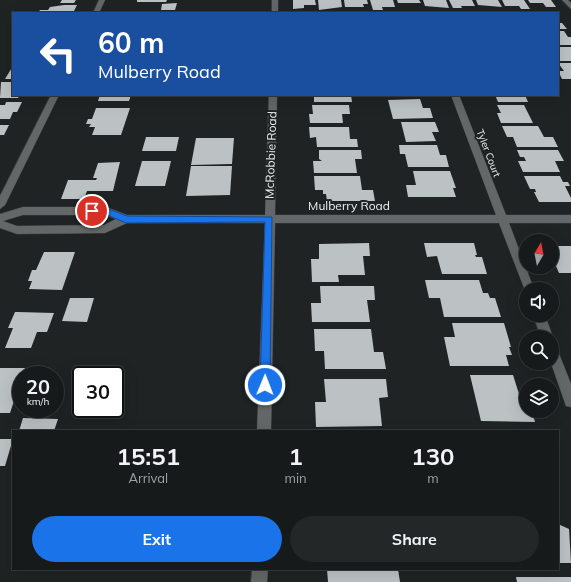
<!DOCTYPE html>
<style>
body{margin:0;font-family:Mulish,sans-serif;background:#242728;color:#f1f3f6;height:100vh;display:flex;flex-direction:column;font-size:15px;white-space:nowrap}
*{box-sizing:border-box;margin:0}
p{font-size:13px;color:#9ea1a3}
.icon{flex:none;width:22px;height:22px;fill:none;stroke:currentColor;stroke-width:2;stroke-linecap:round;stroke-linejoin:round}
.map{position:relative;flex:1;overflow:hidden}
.details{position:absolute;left:12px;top:430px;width:547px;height:140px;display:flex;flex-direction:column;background:#171a1b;border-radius:0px;box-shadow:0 4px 16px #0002,0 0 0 1px #36383a}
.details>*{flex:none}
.top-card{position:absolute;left:12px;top:12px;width:547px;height:84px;border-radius:0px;box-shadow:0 4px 16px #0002,0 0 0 1px #36383a;background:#1a4fa0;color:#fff;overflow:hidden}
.needle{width:26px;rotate:10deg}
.controls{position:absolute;left:519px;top:234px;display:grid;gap:8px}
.controls a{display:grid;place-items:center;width:40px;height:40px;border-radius:50%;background:#171a1b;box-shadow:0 4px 16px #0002,0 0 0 1px #36383a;font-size:20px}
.speed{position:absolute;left:12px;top:366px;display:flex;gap:8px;font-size:20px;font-weight:700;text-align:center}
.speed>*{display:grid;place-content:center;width:52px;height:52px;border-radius:50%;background:#171a1b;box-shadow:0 4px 16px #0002,0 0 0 1px #36383a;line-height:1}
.speed small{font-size:10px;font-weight:400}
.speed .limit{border:2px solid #111;border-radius:6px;background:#fff;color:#111}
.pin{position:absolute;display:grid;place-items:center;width:34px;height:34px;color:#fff;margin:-17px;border:2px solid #fff;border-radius:50%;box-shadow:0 1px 4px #0007}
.me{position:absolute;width:44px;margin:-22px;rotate:1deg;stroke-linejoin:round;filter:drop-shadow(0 0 3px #0008)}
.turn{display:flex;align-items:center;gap:14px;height:84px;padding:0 20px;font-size:18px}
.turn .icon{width:52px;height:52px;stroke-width:2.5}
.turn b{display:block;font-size:28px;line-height:34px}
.eta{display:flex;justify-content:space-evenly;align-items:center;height:68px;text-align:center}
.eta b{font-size:24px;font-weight:700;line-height:28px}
.button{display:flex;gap:8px;margin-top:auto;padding:8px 20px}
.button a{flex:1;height:46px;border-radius:24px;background:#1a73e8;color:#fff;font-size:16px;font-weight:700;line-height:46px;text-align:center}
.button a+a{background:#242728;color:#f1f3f6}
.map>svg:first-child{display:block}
.building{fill:#bcc2c3}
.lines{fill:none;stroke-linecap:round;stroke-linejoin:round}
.minor-casing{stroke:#3b3f40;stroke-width:1}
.minor{fill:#636768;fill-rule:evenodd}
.route{fill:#1a73e8;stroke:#114b97}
.labels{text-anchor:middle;stroke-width:4;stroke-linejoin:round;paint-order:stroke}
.far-street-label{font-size:10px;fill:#eef1f2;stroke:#1f2324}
.street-label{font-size:12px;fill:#eef1f2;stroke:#1f2324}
</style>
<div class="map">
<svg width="571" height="582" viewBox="0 0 571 582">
<rect width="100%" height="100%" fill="#1f2324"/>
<g class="building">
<polygon points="62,0 76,0 74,3 60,3"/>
<polygon points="137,0 167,0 166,2 137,2"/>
<polygon points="293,0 315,0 316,5 304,5 304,8 293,9"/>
<polygon points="318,0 341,0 342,7 319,10"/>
<polygon points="344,0 367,0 368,4 363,4 364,7 345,7"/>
<polygon points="370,0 393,0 395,7 382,7 383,10 373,10"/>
<polygon points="397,0 419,0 421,3 398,3"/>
<polygon points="423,0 446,0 449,8 425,6"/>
<polygon points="449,0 472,0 475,6 461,6 462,8 453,8"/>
<polygon points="476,0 498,0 502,7 478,5"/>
<polygon points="502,0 524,0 530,9 521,9 519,6 505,6"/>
<polygon points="528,0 551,0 556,7 546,7 543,3 530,3"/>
<polygon points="177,3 175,10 161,10 162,4"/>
<polygon points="64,5 77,5 74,11 70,11 69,13 38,13 40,10 48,10 50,7"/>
<polygon points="558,23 562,23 567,29 558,29"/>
<polygon points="558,31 564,31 568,37 571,37 571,45 558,45"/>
<polygon points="558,47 571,47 571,61 559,61"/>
<polygon points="558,63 571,63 571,79 562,79 558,71 564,71"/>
<polygon points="13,66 13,79 5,79"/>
<polygon points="1,82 13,82 13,95 20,95 18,98 0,98"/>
<polygon points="100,95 131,95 129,101 98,101"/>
<polygon points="314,95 351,95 352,102 314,102"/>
<polygon points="393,95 427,95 428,97 394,97"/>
<polygon points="495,95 525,95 528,102 498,102"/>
<polygon points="420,99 423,108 430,108 433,118 393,119 388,100"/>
<polygon points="6,102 22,102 17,112 13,112 10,119 0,119 0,105 5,105"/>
<polygon points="312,105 349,105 350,114 342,114 343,123 310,123 309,114 313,114"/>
<polygon points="497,105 524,105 533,123 501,123 497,113 501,113"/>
<polygon points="96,108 130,108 121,135 92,135 95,127 89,127 91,124 86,124 88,119 92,119"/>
<polygon points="401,122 435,122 439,132 432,132 436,141 406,142"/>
<polygon points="0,125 9,125 4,135 0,135"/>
<polygon points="502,126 538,126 544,137 553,137 558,147 517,147 513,137 507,137"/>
<polygon points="309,127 349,127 350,139 357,139 358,147 317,147 316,137 310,138"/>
<polygon points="146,137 179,137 176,151 142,151"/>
<polygon points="196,138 234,138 232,164 191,165"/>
<polygon points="399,145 437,145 440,155 446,155 449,167 408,167 405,154 400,154"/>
<polygon points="319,150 361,150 362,159 355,159 357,173 314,173 313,161 322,161 319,159"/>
<polygon points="517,150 558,150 564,161 555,161 560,172 523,172 518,161 526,161 524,157 520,157"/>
<polygon points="142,161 171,161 165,186 135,186"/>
<polygon points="120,162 113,191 87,191 84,199 61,199 68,180 96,180 97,178 93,178 98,163"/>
<polygon points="191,166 232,166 230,195 186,196"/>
<polygon points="413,171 450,171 456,188 453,188 456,197 408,197 406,185 416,185"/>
<polygon points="314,176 360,176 362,190 373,190 375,201 327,201 326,194 323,194 323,190 315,190"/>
<polygon points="524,176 560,176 563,182 568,182 570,186 565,186 571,198 571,202 539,202 534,192 536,192 535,189 530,189"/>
<polygon points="369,243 370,256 363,256 365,275 338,275 339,282 312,282 311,259 319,259 319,244"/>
<polygon points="424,243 474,243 477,255 475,255 476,257 482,257 487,274 442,274 437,256 427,257"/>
<polygon points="552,246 571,246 571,273 559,273 552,257"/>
<polygon points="44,252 75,252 62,290 29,289 32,281 28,281 32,270 36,270"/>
<polygon points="425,280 479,280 483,293 488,293 490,298 495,298 501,317 444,317 440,298 429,298"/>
<polygon points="320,286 374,286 375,300 367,300 370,322 312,322 311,303 321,303"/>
<polygon points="70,298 94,298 87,322 62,321"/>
<polygon points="15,312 18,312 54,313 47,332 37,332 31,348 5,348 13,328 8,328"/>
<polygon points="452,323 504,323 511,347 509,347 512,355 506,355 509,366 450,366 444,337 455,337"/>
<polygon points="314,329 371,329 374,352 383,352 386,369 325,369 324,351 315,351"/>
<polygon points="0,368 25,368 23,375 21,375 21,380 10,413 0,413"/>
<polygon points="470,375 513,375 520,397 526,397 526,411 532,411 535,422 481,421"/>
<polygon points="324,379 386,379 388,397 379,398 382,426 316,427 315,402 326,402"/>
<polygon points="23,418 58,419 54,431 19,431"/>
<polygon points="0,439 13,439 5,466 0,466"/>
<polygon points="558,524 569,529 571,563 558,563"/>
<polygon points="327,569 398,569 400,582 328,582"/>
<polygon points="516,577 571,577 571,582 517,582"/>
</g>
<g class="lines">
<defs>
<g id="minor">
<polygon points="99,0 105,0 99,13 93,13"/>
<rect x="272" y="0" width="6" height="13"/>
<polygon points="562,0 568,0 571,3 571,9"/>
<polygon points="51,95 59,95 5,205 0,209 0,196"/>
<path d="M269,95h8l-2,120h221l-45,-120h8l47,120h65v8h-62l25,66h-8v4l-27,-70h-224l-4,208h-14l8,-208h-138l-22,10 -88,1 -17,-6v-14l23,-7h83l21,8h138zM23,215h82l11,4 -12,6 -87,1 -14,-5z"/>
<polygon points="533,315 545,315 553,337 552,339 552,337 541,337"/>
<polygon points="552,344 556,346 571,384 571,407 566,406 551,363"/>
<polygon points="252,569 268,569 267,582 251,582"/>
</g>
</defs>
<use href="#minor" class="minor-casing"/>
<use href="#minor" class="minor"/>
</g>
<polygon class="route" points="92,208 106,208 127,216 272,217 270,385 269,388 265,390 261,388 260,385 265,222 126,223 105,214 90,213 90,209"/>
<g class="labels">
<g class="far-street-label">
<text transform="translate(489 153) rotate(69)" y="4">Tyler Court</text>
</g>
<g class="street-label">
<text transform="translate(271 155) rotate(-88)" y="4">McRobbie Road</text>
<text x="349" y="210">Mulberry Road</text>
</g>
</g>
</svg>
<div class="controls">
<a><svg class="needle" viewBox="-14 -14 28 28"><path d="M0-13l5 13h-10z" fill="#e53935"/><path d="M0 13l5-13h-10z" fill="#9ea1a3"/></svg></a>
<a><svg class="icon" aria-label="sound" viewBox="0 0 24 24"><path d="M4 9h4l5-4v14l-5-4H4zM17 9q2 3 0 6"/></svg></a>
<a><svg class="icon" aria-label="search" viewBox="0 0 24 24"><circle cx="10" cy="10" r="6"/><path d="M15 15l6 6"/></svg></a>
<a><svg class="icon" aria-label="layers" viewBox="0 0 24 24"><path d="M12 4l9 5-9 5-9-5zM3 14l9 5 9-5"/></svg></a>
</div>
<div class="speed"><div>20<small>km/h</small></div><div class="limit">30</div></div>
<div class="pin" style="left:92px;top:211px;background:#d93025"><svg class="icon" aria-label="arrive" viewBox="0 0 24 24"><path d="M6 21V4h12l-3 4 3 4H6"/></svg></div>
<svg class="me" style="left:265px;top:385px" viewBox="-20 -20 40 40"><circle r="17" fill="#1a73e8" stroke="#fff" stroke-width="3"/><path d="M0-11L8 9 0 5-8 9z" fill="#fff"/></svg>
<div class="top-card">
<div class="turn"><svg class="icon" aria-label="left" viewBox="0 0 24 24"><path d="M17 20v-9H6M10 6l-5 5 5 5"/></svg><div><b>60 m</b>Mulberry Road</div></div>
</div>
<section class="details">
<div class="eta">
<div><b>15:51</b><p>Arrival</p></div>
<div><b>1</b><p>min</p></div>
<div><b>130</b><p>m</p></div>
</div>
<div class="button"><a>Exit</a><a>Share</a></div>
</section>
</div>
